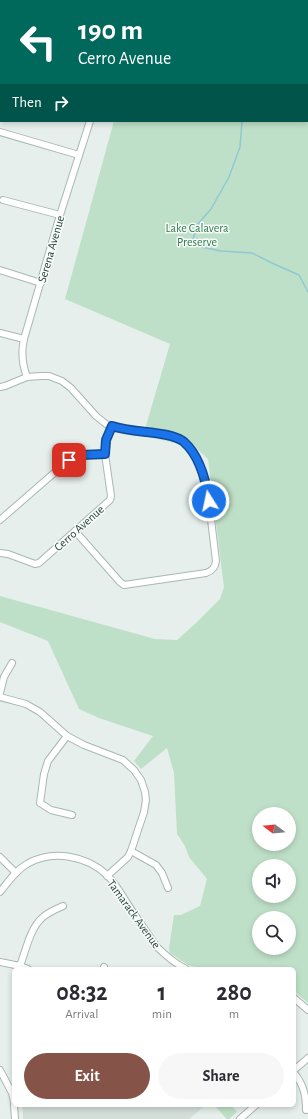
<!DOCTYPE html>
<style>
body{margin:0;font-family:"Alegreya Sans",sans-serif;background:#f7f7f7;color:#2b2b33;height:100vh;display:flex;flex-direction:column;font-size:15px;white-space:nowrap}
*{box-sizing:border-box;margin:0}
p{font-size:13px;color:#7c7c81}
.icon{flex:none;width:22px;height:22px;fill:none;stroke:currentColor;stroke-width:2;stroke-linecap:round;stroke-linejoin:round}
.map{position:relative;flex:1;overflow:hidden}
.side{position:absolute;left:12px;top:967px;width:284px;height:140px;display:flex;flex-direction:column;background:#fff;border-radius:6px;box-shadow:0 2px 6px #0003}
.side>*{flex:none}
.guide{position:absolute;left:0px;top:0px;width:308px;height:122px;box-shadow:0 2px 6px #0003;background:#00695c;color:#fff;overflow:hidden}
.needle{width:26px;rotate:286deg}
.buttons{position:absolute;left:252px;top:807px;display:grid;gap:8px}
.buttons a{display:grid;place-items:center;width:44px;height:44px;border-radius:50%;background:#fff;box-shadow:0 2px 6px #0003;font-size:20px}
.pin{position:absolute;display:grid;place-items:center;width:34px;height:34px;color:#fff;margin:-17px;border-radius:8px;box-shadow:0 2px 6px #0006}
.me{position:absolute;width:44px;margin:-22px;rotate:350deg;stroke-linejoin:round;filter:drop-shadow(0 0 3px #0008)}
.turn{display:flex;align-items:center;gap:14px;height:84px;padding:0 12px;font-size:18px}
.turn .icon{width:52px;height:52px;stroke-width:2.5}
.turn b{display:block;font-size:28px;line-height:34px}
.then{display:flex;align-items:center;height:38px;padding:0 12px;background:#0003;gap:8px;font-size:15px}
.eta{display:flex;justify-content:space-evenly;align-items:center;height:68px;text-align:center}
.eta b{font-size:24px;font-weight:700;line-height:28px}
.primary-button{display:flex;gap:8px;margin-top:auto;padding:8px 12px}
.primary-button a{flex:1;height:46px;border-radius:24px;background:#855347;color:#fff;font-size:16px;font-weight:700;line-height:46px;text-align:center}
.primary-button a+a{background:#f7f7f7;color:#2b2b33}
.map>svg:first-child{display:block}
.built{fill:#d4dfda}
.green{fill:#bfe0c8;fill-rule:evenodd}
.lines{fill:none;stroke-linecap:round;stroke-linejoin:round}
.stream{stroke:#8ec9d4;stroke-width:1.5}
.minor-casing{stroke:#a8b8b2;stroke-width:8}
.major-casing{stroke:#c2cac8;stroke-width:10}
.minor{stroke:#fff;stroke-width:6}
.major{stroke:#6aa596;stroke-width:8}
.route-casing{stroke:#114b97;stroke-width:10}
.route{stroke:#1a73e8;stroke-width:7}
.labels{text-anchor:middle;stroke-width:3;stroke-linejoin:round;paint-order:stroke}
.park-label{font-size:12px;fill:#2d7a4b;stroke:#f7fbf9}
.street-label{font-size:12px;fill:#24423a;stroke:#f7fbf9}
</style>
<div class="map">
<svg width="308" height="1119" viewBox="0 0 308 1119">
<rect width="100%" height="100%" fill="#e6efeb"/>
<polygon class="built" points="23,1105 206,1105 189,1119 23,1119"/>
<g class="green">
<path d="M59,0h249v1003l-14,-12v-22h-92l-14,-4 -18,-12 -1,-5 5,-33h7l19,-9 7,-27 -18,-22 -4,-11 -8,-12 -3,-61 -7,-25 -26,21 -7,-8 19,-25 -54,-18 -20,-9 -31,-68 -48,-19v-26l155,43 22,1 19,-17 24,-24 4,-12 -16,-128 -13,-12 -52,-11 27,-92 -105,-45 49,-178h193v-120h-248zM259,814h30v30h-30zM259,866h30v30h-30zM259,918h30v30h-30z"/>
<polygon points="214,1105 231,1105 237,1112 229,1119 227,1119"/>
</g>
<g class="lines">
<g class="stream">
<polyline points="191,0 191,1"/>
<polyline points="242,121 240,147 229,177 211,209 197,225 193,240 201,247 221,251 252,253 274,264 299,275 308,292"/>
</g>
<defs>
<g id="minor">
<polyline points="0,2 1,0"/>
<polyline points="0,132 79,155"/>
<polyline points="3,200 60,215"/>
<polyline points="0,270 41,283"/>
<polyline points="0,333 24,339"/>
<path d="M27,377c-5,-13 -6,-25 -3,-38l36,-124 30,-94"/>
<path d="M0,387l5,-1 22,-9 14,-1h8l13,5 9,7 25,28 10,8 19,6 43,5 16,6 12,16 11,29 9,75c-1,7 -4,10 -10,12l-82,12 -4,-3 -45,-51"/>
<polyline points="0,520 69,460 81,455 105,454"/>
<polyline points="0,553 8,554 35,564 39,563 110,500 111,496 105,454 107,440 112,426"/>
<polyline points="0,693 4,677 12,663"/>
<polyline points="0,697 26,704 40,712 67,736 84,745 123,760 134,770 141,780 145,792 146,800 144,812 131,851 128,857 107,876"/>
<polyline points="67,736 48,761 44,774 40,803 51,810 72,815"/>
<polyline points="131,851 156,865 162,873 168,888"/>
<polyline points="0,857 16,873"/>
<path d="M0,892c8,-10 16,-22 27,-28 26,-15 60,-8 80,11 8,8 14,18 20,28 9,14 19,28 29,43 9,9 18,17 30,23"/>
<polyline points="0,962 20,966 28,969"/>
<path d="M20,966c6,-16 10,-38 23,-49 6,-5 13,-8 20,-11"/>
<polyline points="103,969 104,967"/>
<polyline points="294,998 308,1010"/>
<polyline points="0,1070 12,1093 14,1102"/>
<polyline points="294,1070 308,1058"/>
<path d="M294,1073c10,12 12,23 12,37"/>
<polyline points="14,1105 15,1119"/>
<polyline points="240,1119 256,1105"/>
</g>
<g id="major">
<polyline points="29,1 29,0"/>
<polyline points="0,116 1,112"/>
</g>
</defs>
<use href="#minor" class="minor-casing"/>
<use href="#major" class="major-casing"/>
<use href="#minor" class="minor"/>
<use href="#major" class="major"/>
</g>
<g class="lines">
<defs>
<path id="route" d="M69,460l13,-5 23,-1 1,-14 6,-14c18,6 37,5 55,9 5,1 14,4 17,7 16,14 22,39 25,59"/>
</defs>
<use href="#route" class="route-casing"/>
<use href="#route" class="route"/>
</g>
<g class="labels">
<g class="park-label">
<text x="197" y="232">Lake Calavera<tspan x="197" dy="14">Preserve</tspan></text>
</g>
<g class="street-label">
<text transform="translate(51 249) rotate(-74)" y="4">Serena Avenue</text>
<text transform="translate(79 528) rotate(-42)" y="4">Cerro Avenue</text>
<text transform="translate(134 914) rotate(54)" y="4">Tamarack Avenue</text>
</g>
</g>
</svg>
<div class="buttons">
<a><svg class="needle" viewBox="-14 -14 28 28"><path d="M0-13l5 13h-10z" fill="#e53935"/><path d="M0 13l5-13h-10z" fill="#7c7c81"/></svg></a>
<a><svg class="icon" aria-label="sound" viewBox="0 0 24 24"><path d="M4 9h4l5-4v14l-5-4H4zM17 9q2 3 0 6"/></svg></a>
<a><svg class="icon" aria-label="search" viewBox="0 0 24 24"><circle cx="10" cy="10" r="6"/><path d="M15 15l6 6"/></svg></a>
</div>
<div class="pin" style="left:69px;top:460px;background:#d93025"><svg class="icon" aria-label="arrive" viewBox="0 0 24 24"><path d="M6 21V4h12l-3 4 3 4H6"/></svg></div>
<svg class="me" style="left:209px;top:501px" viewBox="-20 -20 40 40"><circle r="17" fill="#1a73e8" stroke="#fff" stroke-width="3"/><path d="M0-11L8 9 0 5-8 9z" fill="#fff"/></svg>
<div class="guide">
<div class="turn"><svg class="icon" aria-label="left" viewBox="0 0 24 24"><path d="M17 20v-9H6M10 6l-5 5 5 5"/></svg><div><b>190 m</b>Cerro Avenue</div></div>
<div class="then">Then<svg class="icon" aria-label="right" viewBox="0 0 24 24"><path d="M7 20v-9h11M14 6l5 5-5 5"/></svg></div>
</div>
<section class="side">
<div class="eta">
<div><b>08:32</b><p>Arrival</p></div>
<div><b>1</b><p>min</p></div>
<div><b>280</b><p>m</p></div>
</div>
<div class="primary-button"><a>Exit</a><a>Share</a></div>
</section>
</div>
